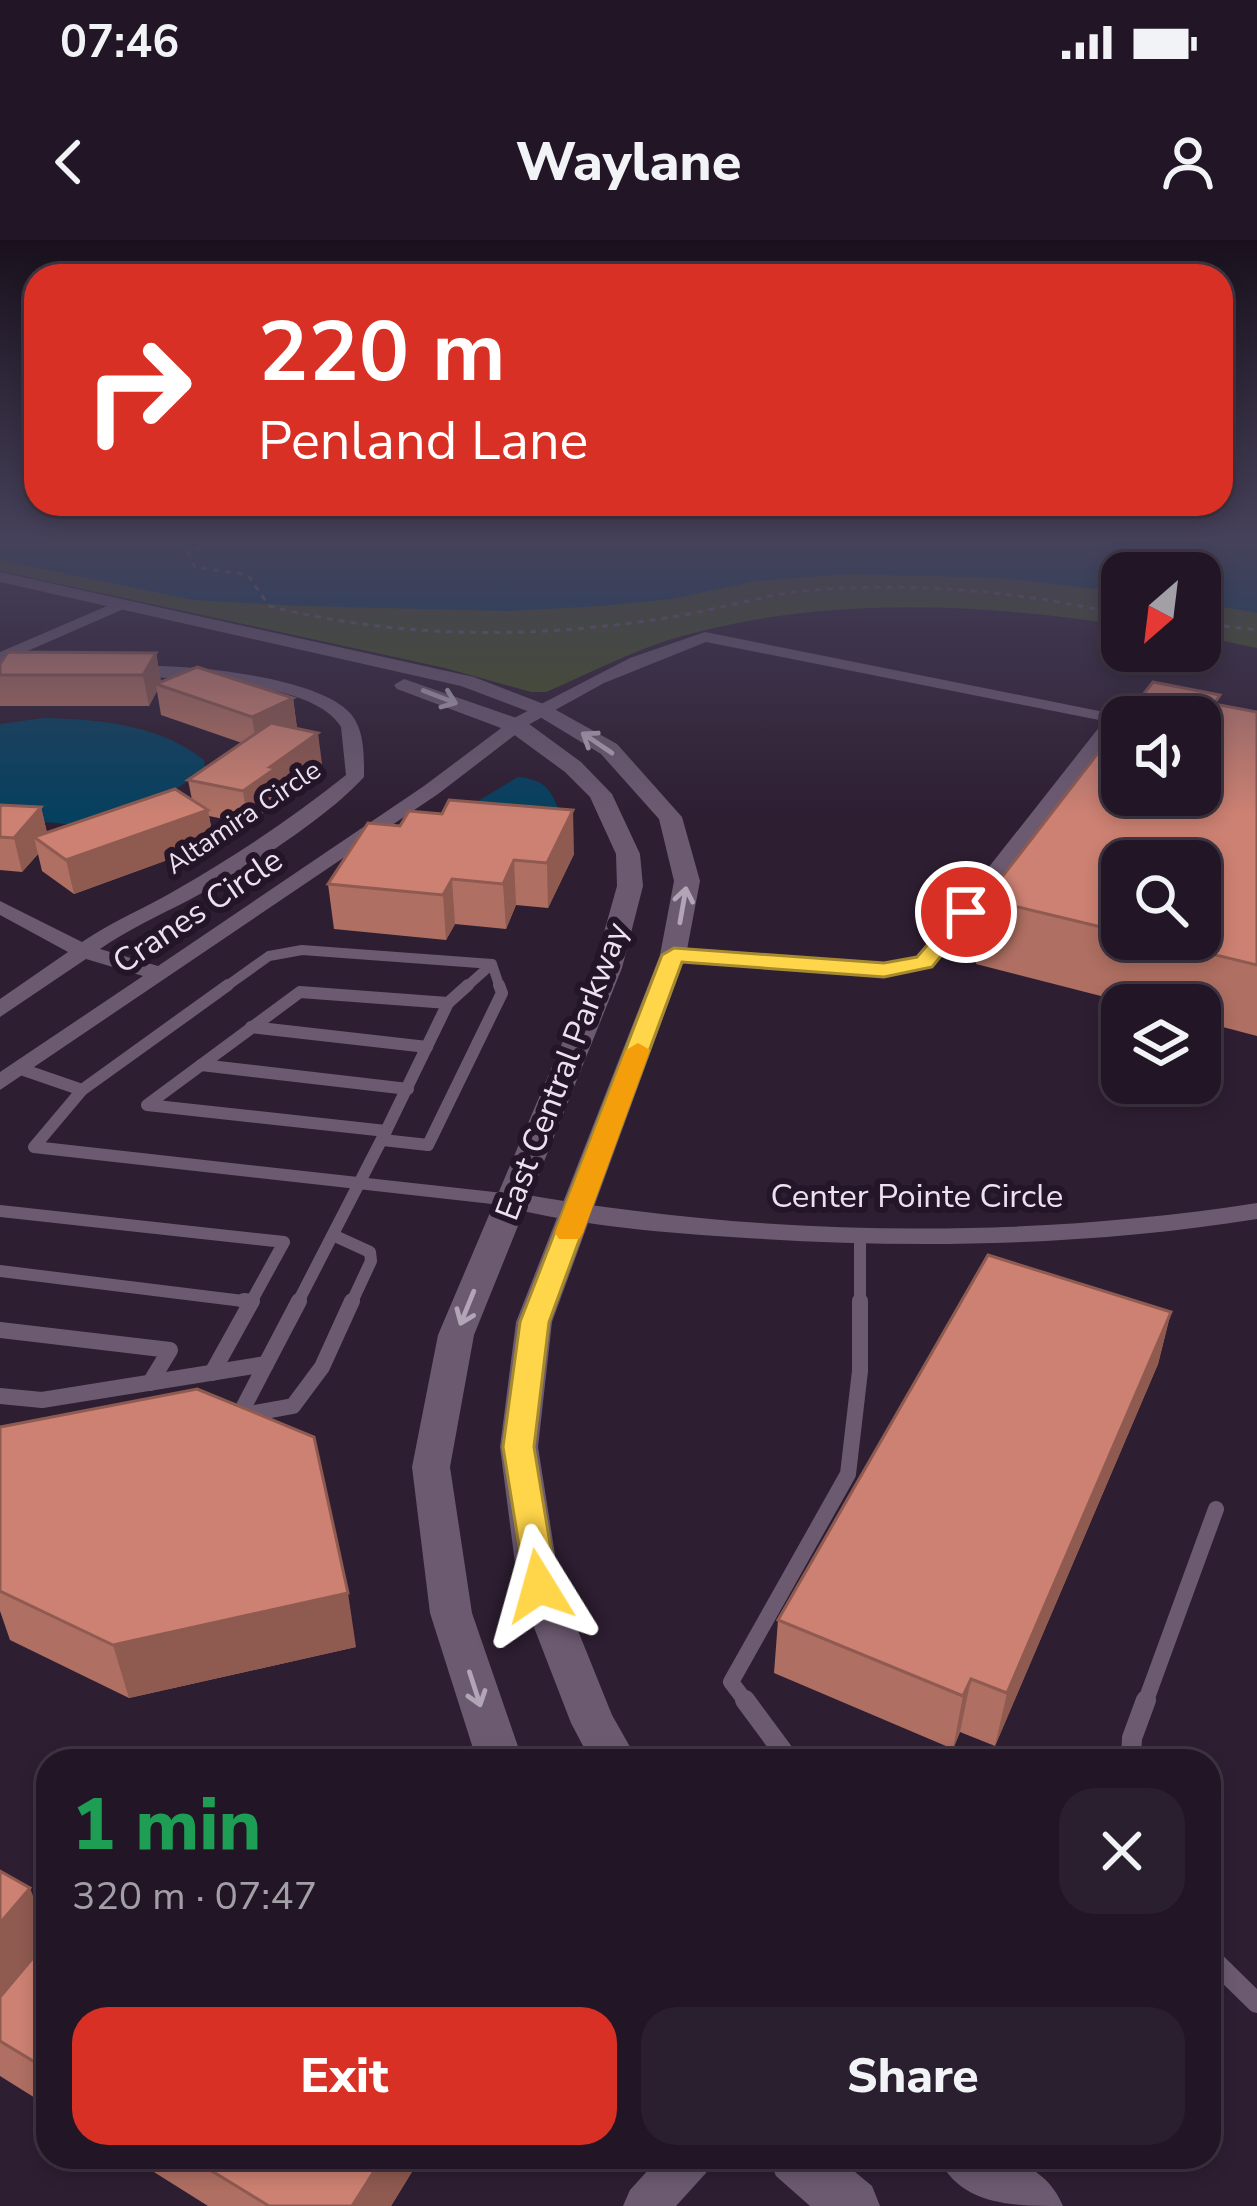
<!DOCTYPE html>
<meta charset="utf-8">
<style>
body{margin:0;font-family:"Nunito Sans",sans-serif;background:#2a1f2e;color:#f1f3f6;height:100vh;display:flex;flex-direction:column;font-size:45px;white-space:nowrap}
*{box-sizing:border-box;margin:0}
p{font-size:39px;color:#a29fa7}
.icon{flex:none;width:66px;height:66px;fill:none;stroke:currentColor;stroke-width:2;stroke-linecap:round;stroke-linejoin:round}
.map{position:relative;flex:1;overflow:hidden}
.side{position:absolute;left:36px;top:1509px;width:1185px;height:420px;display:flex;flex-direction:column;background:#221626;border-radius:36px;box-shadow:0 6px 18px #0003,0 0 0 3px #3f3543}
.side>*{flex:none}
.top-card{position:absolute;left:24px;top:24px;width:1209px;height:252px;border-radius:36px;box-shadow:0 6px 18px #0003,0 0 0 3px #3f3543;background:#d93025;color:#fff;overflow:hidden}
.needle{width:78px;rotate:208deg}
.fabs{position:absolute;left:1101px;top:312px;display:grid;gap:24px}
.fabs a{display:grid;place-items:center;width:120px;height:120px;border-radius:24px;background:#221626;box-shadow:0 6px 18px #0003,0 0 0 3px #3f3543;font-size:60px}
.pin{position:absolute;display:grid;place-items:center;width:102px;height:102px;color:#fff;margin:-51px;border:6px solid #fff;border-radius:50%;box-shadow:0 3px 12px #0007}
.me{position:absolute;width:132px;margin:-66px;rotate:352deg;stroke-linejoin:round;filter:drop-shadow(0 0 9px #0008)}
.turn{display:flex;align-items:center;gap:42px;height:252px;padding:0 36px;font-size:54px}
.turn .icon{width:156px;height:156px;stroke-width:2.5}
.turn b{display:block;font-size:84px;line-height:102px}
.round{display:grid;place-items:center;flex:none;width:126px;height:126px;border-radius:36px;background:#2a1f2e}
.headline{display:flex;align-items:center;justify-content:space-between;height:204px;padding:0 36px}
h1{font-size:72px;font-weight:800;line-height:90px;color:#1e9e55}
.primary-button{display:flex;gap:24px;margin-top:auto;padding:24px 36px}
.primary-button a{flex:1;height:138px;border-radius:36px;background:#d93025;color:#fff;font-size:48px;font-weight:800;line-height:138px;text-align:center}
.primary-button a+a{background:#2a1f2e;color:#f1f3f6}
.status{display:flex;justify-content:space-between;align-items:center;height:84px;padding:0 60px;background:#221626;direction:ltr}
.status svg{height:33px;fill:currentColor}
header{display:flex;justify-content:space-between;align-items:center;height:156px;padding:0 36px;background:#221626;font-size:54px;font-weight:800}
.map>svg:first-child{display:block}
.green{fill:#455222}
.water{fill:#06405f}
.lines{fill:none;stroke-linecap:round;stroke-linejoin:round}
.path{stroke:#6d5f71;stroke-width:3;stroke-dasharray:6 6;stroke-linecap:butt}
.service-far3{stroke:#6c5a71;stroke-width:10}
.service-far2{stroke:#6c5a71;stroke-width:12}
.service-far1{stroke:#6c5a71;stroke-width:16}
.service{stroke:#6c5a71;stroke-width:20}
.minor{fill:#6c5a71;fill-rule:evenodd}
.secondary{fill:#6c5a71;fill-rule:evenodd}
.wall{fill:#af6f62;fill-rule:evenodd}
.shaded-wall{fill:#8f5a50}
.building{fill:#cc8172;stroke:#8f5a50;stroke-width:3}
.oneway{stroke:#b2a5b6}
.route{fill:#ffd54a;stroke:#a68a30;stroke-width:3}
.slow{fill:#f59e0b}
.labels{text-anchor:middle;stroke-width:12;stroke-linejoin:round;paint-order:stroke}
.far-street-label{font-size:27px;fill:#ece2ef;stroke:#241528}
.street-label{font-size:33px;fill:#ece2ef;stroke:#241528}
</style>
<div class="status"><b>07:46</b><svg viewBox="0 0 49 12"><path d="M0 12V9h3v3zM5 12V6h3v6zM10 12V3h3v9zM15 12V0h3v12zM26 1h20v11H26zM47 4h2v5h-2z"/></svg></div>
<header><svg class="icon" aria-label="back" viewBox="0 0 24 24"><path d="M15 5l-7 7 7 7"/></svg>Waylane<svg class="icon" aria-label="person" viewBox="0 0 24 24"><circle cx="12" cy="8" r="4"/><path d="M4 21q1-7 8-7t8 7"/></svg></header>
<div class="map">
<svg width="1257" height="1966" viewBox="0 0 1257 1966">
<rect width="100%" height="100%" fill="#2e1e32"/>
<path class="green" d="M0,299h1257v109l-57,-12v-63h-78v52c-147,-22 -296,-29 -440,11 -47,13 -91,37 -136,56h-15l-86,-24 -445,-97z"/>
<g class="water">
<polygon points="0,299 1257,299 1257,373 1200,363 1200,333 1122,333 1122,352 1001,338 848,334 756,341 672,359 601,366 508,371 302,366 193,360 0,320"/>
<path d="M44,478c55,1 116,7 160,42l1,9 -36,25 -80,32 -89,-8v-94z"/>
<path d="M518,537c29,3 33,13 43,39l-106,-1z"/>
</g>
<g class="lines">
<g class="path">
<path d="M204,299l3,4 -19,11 7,13 53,8 21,31c135,34 272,33 409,10 46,-8 88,-22 135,-26 104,-8 207,1 309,25"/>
<polyline points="1200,383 1257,390"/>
</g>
<g class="service-far3">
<polyline points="492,724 500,748"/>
<polyline points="224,748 269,716 302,710 492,724 465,748"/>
</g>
<g class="service-far2">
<polygon points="300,752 448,763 386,891 147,865"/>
<polyline points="448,763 468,745"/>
<polyline points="251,787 427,807"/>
<polyline points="201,825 408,849"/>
<polyline points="21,829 82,850 34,907 511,960"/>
<polyline points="82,850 228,745"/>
<polyline points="383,900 428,905 502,753 499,745"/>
<polyline points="0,971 284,1002 250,1064"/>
<polyline points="860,995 860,1064"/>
<polyline points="335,996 370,1012 371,1021 351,1064"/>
<polyline points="0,1031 251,1062"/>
<polyline points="297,1064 386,891"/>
</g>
<g class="service-far1">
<polyline points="244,1061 251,1062"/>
<polyline points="0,1090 170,1110 150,1143"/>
<polyline points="212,1133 252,1061"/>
<polyline points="0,1156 42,1160 266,1124 299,1061"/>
<polyline points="239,1176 293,1166 322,1127 352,1061"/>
<polyline points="231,1177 239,1176 266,1124"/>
<polyline points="747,1463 731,1442 848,1234 860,1131 860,1061"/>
<polyline points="1145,1463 1216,1269"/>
</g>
<g class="service">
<polyline points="745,1460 790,1521"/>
<polyline points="1131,1521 1132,1498 1146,1460"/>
<polyline points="1209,1716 1257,1763"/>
</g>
<g class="minor">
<polygon points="121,360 126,362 126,368 0,423 0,412"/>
<path d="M705,392l424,85h-7v7l-189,243 -49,10 -211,-15 -11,-7 3,-5 219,13 34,-6 186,-236 -398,-79 -102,41 -76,42 -90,69 -438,296v-18l143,-96 -57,-17 -86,58v-18l68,-47 -68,-37v-14l82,41c32,-22 66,-35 99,-55 57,-33 113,-70 165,-112l-5,-48c-28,-48 -163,-48 -214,-51l-8,-5 2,-4c49,-6 196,8 229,46 15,17 14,43 14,64 -38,42 -123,96 -175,123 -31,16 -60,29 -89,49l58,17 266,-180 92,-69 114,-59z"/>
<path d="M511,952c243,44 501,49 746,11v16c-168,27 -341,30 -511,19 -81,-5 -165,-12 -244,-32l-4,-6 4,-6z"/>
<polygon points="660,1917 712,1917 706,1933 676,1966 623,1966 630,1950"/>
</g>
<g class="secondary">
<polygon points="0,332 474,437 549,466 617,504 682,577 700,641 686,715 552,1082 538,1207 560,1346 612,1475 638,1521 591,1521 571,1483 518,1346 500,1207 516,1082 660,715 674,641 659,579 601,514 535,474 461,446 0,342"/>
<polygon points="404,439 525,481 581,522 612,554 640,614 643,646 622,728 474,1095 450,1227 472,1373 523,1521 477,1521 430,1373 412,1227 438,1095 594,728 617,646 616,614 590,557 565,532 509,491 397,449 394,445"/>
<polygon points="768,1917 837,1917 872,1946 880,1966 810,1966 776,1936"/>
<path d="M938,1917c50,0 102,-5 125,49 -50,0 -103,0 -125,-49z"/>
</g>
</g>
<g class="wall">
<polygon points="156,413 161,442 293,458 297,488 322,524 280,555 280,561 248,584 209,576 214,603 74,654 42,631 38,614 22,632 0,630 0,565 41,567 47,593 192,560 188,540 242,503 161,475 157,451 149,466 0,466 0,424"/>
<path d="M1217,464l40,8v324l-57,-15v-16h-64l-160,-41 9,-65zM1122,621l78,78h-78z"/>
<polygon points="368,583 574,614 548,668 516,665 506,689 455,684 446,700 334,689 328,644"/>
<polygon points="1171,1072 1158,1124 995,1506 960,1492 953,1509 774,1433 778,1380"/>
<polygon points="0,1187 356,1407 129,1458 10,1400 0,1371"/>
<polygon points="0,1631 48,1695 48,1866 0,1836"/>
<polygon points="130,1917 421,1917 391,1966 208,1966"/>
</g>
<g class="shaded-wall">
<polygon points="156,413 161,443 156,444 157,451 149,466 143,435"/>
<polygon points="293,458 297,489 257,508 252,477"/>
<polygon points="318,493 322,524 280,555 280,561 248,584 243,551 270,527"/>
<polygon points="41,567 49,601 34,597 38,614 22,632 14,598"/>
<polygon points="208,570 214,603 74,654 66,620"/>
<polygon points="573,570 574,614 548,668 547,623"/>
<polygon points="514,620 516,665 506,689 503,644"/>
<polygon points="452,639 455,684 446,700 443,655"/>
<polygon points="1171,1072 1158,1124 995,1506 1007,1453"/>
<polygon points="348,1353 356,1407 129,1458 113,1405"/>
<polygon points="971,1439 960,1492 953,1509 963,1456"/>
<polygon points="30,1648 48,1695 48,1703 0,1760 0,1683"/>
<polygon points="383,1917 421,1917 391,1966 352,1966"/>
</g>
<g class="building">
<polygon points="8,412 156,413 143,435 0,435 0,424"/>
<polygon points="197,427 293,458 252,477 156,444"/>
<polygon points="1153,442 1220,455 1214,464 1257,472 1257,725 1150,699 1200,699 1200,621 1122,621 1122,692 985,659 1122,482 1122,555 1200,555 1200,477 1126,477"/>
<polygon points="271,483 318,493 270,527 276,528 243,551 188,540"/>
<polygon points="175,549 208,570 66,620 34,597"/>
<polygon points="449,560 573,570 547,623 514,620 503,644 452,639 443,655 328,644 368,583 400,586 409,571 442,574"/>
<polygon points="0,565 41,567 14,598 0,597"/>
<polygon points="988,1015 1171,1072 1007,1453 971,1439 963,1456 778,1380"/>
<polygon points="197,1149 314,1197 348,1353 113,1405 0,1351 0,1187"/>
<polygon points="0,1631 30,1648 0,1683"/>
<polygon points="48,1700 48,1830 0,1801 0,1757"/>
<polygon points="189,1917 383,1917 352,1966 269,1966"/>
</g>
<defs><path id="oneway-shaft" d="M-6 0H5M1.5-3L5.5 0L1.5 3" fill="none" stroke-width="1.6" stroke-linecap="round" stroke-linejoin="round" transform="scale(3)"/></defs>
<g class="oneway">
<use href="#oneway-shaft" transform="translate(440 457) rotate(21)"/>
<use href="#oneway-shaft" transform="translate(597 503) rotate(-146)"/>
<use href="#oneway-shaft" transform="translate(683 665) rotate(-80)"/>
<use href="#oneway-shaft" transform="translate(467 1068) rotate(112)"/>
<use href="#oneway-shaft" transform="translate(475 1449) rotate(72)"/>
</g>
<linearGradient id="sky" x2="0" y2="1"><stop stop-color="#19101c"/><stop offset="0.52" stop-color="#46415a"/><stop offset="1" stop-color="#46415a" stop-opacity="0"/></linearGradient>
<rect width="1257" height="574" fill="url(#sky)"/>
<polygon class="route" points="966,666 977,672 932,727 884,737 682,722 549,1082 534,1207 557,1346 551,1355 539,1359 527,1355 503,1207 520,1082 662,715 674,708 884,723 917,717 959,668"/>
<polygon class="slow" points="638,803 650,810 583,993 579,999 559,999 555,993 626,810"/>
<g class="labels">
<g class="far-street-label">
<text transform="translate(243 577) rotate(-34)" y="9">Altamira Circle</text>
</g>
<g class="street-label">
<text transform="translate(197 670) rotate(-34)" y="12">Cranes Circle</text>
<text transform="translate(561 831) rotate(-69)" y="12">East Central Parkway</text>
<text x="917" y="967">Center Pointe Circle</text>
</g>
</g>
</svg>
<div class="fabs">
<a><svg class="needle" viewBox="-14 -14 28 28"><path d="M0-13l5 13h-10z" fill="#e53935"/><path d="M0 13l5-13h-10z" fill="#a29fa7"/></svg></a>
<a><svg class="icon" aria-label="sound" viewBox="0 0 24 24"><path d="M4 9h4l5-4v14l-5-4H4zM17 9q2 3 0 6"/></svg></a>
<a><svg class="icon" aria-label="search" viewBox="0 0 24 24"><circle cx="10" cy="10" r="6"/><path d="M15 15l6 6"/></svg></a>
<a><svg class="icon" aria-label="layers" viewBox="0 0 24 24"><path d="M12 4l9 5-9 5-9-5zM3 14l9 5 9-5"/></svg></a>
</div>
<div class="pin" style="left:966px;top:672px;background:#d93025"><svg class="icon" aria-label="arrive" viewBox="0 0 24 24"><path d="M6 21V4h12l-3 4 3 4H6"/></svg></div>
<svg class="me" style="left:539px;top:1346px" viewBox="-20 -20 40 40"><path d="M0-17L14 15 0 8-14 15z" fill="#ffd54a" stroke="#fff" stroke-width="4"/></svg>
<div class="top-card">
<div class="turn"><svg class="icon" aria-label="right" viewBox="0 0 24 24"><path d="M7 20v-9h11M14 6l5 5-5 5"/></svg><div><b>220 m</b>Penland Lane</div></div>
</div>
<section class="side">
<div class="headline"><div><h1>1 min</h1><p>320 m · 07:47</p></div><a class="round"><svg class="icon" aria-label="close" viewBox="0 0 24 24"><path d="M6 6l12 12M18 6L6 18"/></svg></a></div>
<div class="primary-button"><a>Exit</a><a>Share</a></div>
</section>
</div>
